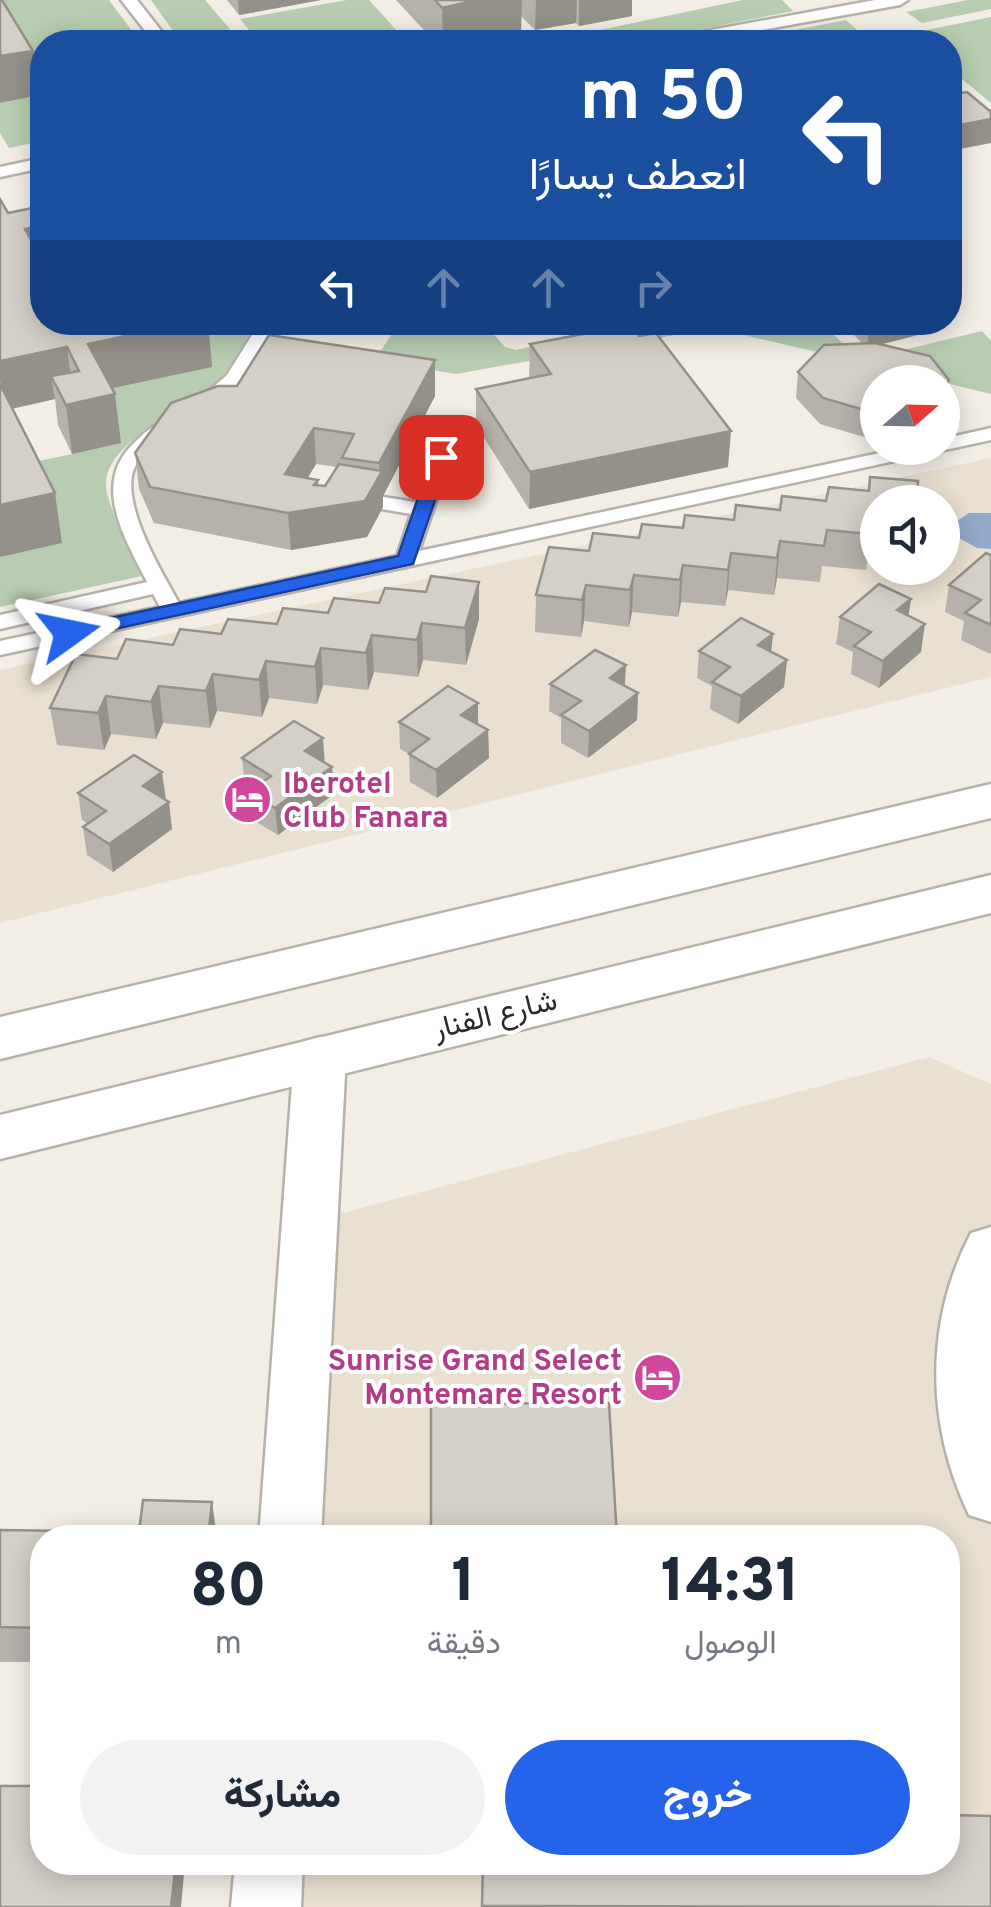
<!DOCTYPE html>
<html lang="ar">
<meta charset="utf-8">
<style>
body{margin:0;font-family:Overpass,Vazirmatn,sans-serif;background:#f2f2f3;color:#1f2937;direction:rtl;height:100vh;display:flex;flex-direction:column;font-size:38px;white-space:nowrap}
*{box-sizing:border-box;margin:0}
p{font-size:32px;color:#747a83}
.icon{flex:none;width:55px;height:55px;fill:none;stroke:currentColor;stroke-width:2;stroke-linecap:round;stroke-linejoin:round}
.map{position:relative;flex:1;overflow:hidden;direction:ltr}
.panel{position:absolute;left:30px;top:1525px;width:930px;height:350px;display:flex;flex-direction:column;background:#fff;border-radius:40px;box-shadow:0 5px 25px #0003;direction:rtl}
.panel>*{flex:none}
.hud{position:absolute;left:30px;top:30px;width:932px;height:305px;border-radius:40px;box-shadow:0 5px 25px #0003;direction:rtl;background:#1a4fa0;color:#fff;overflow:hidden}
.needle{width:65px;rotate:70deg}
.buttons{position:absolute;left:860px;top:365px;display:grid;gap:20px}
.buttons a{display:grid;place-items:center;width:100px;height:100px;border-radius:50%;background:#fff;box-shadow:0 5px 25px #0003;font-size:50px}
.pin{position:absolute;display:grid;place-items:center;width:85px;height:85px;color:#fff;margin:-42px;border-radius:20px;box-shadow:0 5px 15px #0006}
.me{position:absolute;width:110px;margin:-55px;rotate:78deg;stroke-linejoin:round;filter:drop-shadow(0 0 8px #0008)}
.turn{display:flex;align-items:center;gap:35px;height:210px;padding:0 50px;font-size:45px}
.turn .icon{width:130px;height:130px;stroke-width:2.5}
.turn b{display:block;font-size:70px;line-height:85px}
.lanes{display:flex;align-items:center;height:95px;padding:0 50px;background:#0003;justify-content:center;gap:50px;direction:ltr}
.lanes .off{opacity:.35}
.eta{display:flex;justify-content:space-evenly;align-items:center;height:170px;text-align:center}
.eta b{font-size:60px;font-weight:800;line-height:70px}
.button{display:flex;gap:20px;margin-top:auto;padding:20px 50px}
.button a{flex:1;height:115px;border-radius:60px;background:#2563eb;color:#fff;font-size:40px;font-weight:800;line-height:115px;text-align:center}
.button a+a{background:#f2f2f3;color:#1f2937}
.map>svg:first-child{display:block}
.built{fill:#e9e0d1;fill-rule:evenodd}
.green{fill:#b7ccb0}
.water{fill:#92aacb}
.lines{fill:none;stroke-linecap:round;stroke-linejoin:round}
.service-casing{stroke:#b6b1a9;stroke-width:5}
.minor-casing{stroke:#b6b1a9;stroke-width:5}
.secondary-casing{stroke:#b6b1a9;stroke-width:5}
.service{fill:#fff;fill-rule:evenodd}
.minor{fill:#fff;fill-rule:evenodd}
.secondary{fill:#fff;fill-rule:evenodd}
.wall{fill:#b6b2ab;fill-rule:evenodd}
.shaded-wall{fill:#94918b}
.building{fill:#d4cfc7;stroke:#94918b;stroke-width:2.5}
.route{fill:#2563eb;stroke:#184099;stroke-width:2.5}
.labels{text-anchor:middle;stroke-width:8;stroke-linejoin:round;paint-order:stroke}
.hotel-label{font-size:30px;font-weight:bold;fill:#b23c85;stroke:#fff;text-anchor:start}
.street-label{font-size:30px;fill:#2b2926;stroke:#fff}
</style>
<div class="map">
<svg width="991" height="1907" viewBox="0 0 991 1907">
<rect width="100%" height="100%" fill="#f2ede5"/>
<g class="built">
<path d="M991,458v219l-991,246v-253zM878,502h64v66h-64z"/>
<polygon points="929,1057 991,1084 991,1907 294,1907 297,1863 948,1862 948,1538 314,1537 331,1216"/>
</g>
<g class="green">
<polygon points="0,0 109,0 140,42 42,42 42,141 9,148 0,133 0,103 39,95"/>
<polygon points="151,0 205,0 241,42 181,42"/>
<polygon points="347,0 369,0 407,42 259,42 240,19"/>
<polygon points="743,0 782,0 793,11 636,42 552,40"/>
<polygon points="968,0 991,0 991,9 922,23 906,12"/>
<polygon points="991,17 991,103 950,69 950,42 905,42 897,36"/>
<polygon points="846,20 864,36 831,42 732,42"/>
<polygon points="820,322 864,363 714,328 456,374 374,360 396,328 418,332 420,328 402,323 484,323 505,347 516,350 636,323"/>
<path d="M185,323h73c-18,21 -27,52 -49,69 -31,24 -117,54 -101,105 8,27 23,53 34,79l-142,31v-50l62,-14 -39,-79 50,-10 21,-62z"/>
<polygon points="982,331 991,341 991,394 884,368 878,356"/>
</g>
<polygon class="water" points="969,513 991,513 991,549 977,548 957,537 954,523"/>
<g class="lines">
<defs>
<g id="service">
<polygon points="121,0 137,0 170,42 154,42"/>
<polygon points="875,0 908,0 900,5 696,42 665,42 673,37"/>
<polygon points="42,158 42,168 0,177 0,167"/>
<polygon points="260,322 279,322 241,383 210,410 196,410 196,402 227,375"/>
<path d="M168,419l10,6c-12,14 -30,22 -41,38 -22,34 25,109 42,140l218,-47 14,-42 -59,-10 -10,-6 10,-6 63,10 16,-45 10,-6 10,6 -32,94 484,-103h39v-9l49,-11v12l-991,215v-14l160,-34 -7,-13 -153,35v-14l147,-33c-23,-45 -57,-100 -11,-141 9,-9 20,-18 32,-22z"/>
</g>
<g id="minor">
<polygon points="320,1037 338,1042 346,1056 321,1538 259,1538 294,1056 302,1042"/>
<path d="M991,1227v295l-22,-7c-43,-90 -45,-192 2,-282z"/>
<polygon points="235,1862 303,1862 301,1907 231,1907"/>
</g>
<g id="secondary">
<polygon points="991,784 991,818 0,1059 0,1017"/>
<polygon points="991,875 991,913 0,1159 0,1115"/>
</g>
</defs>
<use href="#service" class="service-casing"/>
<use href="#minor" class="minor-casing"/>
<use href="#secondary" class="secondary-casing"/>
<use href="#service" class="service"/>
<use href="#minor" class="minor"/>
<use href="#secondary" class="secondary"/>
</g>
<g class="wall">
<polygon points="227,0 321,0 239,15"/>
<polygon points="396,0 632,0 632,16 579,26 576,23 535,30 521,16 521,34 483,42 435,42"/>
<polygon points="0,199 42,322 81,327 98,322 208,322 212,367 112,388 121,443 72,454 58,425 55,399 12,409 62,543 0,557"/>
<polygon points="841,322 946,322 945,328 881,344 949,380 945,406 942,410 942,382 878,382 878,441 820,424 796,398 798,372 862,343"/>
<polygon points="530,344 728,467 529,509 476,425 476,389 529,379"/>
<path d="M435,360v36l-52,100v11l-16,30 -76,13 -137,-27 -15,-34 -4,-36zM316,464l21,3 -12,19h-7v-6l-10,-2z"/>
<polygon points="826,501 878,502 878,556 868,555 866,570 822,566 820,582 777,578 774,595 728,590 725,606 681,602 678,617 632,612 629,627 584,621 581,637 535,632 536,595 589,551 683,528"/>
<polygon points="991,555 991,653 990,654 961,640 964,621 945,612 949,585"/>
<polygon points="911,599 908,616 921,652 879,688 851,674 853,652 836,644 840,617"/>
<polygon points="328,613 479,619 466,665 423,660 418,677 374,672 368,690 323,685 317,704 269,698 262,717 217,711 210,728 163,723 156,739 111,734 104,750 57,745 50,708 117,659 221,634"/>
<polygon points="773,634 771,652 787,660 784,687 738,724 710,709 712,686 697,678 699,651"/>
<polygon points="626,665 625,685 638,693 637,720 588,758 561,743 561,718 549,711 550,684"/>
<polygon points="478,703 478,724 488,730 489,758 437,798 410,782 409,754 400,749 399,722"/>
<polygon points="242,758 325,762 332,767 334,794 278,835 251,819 248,792 252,789 245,785"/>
<polygon points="78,793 166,800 172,829 113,872 87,855 83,827 88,824 82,820"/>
<polygon points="0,1530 217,1537 42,1538 42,1662 0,1662"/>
</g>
<g class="shaded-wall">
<polygon points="238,0 321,0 239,15"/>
<polygon points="477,0 522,0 521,34 483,42 443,42 442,8"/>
<polygon points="536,0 577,0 576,23 535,30"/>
<polygon points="579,0 632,0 632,16 579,26"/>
<polygon points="33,51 40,95 0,103 0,56"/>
<polygon points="991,119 991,143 950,151 950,127"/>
<polygon points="42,225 42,274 25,229"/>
<polygon points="190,322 208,322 212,367 94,392 88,344"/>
<polygon points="578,322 605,322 605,325 577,330"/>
<polygon points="870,322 946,322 945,328 867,348"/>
<polygon points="67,347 73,395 51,376 55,399 5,410 0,379 0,361"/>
<polygon points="435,360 435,396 383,496 383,507 367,537 291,550 288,513 318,480 319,508 380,474 379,463"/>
<polygon points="949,380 945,406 942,410 942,389"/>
<polygon points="115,394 121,443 72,454 66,405"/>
<polygon points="314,428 316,464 287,510 285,474"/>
<polygon points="731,431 728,467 529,509 530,472"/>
<polygon points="55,493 62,543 0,557 0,505"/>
<polygon points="780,541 777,578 774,595 777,558"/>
<polygon points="731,553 728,590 725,606 728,570"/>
<polygon points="683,565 681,602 678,617 680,580"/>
<polygon points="634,575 632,612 629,627 630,590"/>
<polygon points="479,582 479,619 466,665 465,628"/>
<polygon points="586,585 584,621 581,637 582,600"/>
<polygon points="911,599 907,626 897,610"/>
<polygon points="422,623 423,660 418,677 417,640"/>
<polygon points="925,624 921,652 879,688 883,661"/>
<polygon points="773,634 770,661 758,645"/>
<polygon points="372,635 374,672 368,690 366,653"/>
<polygon points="321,648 323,685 317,704 315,667"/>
<polygon points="787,660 784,687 738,724 741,696"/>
<polygon points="266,661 269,698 262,717 259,680"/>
<polygon points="626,665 624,693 610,678"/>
<polygon points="213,674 217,711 210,728 206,691"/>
<polygon points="159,686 163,723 156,739 151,702"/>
<polygon points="638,693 637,720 588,758 589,731"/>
<polygon points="106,696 111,734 104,750 98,713"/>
<polygon points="478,703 478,730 461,715"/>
<polygon points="488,730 489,758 437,798 436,770"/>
<polygon points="323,738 325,766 305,751"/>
<polygon points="332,767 334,794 278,835 275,808"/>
<polygon points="162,772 166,800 143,786"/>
<polygon points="169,802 172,829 113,872 109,844"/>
<polygon points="212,1502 217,1537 208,1538"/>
<polygon points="176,1862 185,1862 181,1907 171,1907"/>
</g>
<g class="building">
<polygon points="0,0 2,0 33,51 0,56"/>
<polygon points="435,0 477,0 442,8"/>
<polygon points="967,92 991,112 991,119 950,127 950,95"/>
<polygon points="0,199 8,213 42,206 42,225 25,229 42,259 42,322 78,322 81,327 103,322 190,322 88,344 115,394 66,405 51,376 79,371 67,347 0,361"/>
<polygon points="630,325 639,336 656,333 731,431 530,472 476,389 551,374 530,344"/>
<polygon points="269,335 435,360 379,463 342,458 354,434 314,428 285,474 318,480 314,485 325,486 339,464 382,471 365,501 288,513 150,487 135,453 171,403 218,386 237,386"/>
<polygon points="875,343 930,356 949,380 942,389 942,382 878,382 878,414 823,398 798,372 824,345"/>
<polygon points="0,384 55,493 0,505"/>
<polygon points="870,477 918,481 916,502 878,502 878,520 872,519 870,534 827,530 824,546 780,541 777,558 731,553 728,570 683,565 680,580 634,575 630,590 586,585 582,600 536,595 549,547 589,551 593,533 639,538 642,524 683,528 685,515 734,520 736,505 780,510 782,496 826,501 829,487 869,491"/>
<polygon points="986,553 991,555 991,625 965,613 981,600 949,585"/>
<polygon points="431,576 479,582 465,628 422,623 417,640 372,635 366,653 321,648 315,667 266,661 259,680 213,674 206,691 159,686 151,702 106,696 98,713 50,708 76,654 117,659 126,639 173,645 180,629 221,634 228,619 277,624 283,608 328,613 334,598 379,603 385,588 426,592"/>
<polygon points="879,584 911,599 897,610 925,624 883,661 854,646 871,632 840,617"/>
<polygon points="741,618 773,634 758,645 787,660 741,696 712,682 730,667 699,651"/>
<polygon points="595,650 626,665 610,678 638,693 589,731 561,715 581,701 550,684"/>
<polygon points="448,686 478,703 461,715 488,730 436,770 409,754 429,739 399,722"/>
<polygon points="294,721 323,738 305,751 332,767 275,808 248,792 271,776 242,758"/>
<polygon points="134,755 162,772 143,786 169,802 109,844 83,827 106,811 78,793"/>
<polygon points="609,1403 617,1538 431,1538 431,1404"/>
<polygon points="143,1500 212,1502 208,1538 42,1538 42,1628 0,1627 0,1530 139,1532"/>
<polygon points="0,1786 42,1786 42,1862 176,1862 171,1907 0,1907"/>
<polygon points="948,1815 991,1816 991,1907 482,1906 483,1862 948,1862"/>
</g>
<polygon class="route" points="441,452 450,457 413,564 69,639 59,633 69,627 398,556 432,457"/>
<defs>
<symbol id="hotel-disc" viewBox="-11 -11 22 22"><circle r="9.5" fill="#d1479c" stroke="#fff"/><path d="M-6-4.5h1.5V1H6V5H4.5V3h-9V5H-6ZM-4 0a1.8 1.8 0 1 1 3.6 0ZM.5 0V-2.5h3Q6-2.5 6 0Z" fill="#fff"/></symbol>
</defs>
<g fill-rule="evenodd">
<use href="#hotel-disc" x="220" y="772" width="55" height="55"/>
<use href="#hotel-disc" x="630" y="1350" width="55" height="55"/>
</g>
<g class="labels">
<g class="hotel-label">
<text x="283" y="793">Iberotel<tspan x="283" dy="34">Club Fanara</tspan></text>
<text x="622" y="1370" text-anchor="end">Sunrise Grand Select<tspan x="622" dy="34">Montemare Resort</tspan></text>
</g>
<g class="street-label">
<text transform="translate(495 1014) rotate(-14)" y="10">شارع الفنار</text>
</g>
</g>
</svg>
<div class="buttons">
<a><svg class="needle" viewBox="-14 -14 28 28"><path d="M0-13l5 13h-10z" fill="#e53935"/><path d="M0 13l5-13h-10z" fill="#747a83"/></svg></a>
<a><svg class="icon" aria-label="sound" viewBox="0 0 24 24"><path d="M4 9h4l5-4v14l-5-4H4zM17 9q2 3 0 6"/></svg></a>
</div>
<div class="pin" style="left:441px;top:457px;background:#d93025"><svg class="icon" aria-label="arrive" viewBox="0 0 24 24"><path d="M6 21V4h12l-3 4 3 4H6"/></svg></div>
<svg class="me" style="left:69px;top:633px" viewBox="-20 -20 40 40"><path d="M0-17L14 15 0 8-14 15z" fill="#2563eb" stroke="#fff" stroke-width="4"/></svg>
<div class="hud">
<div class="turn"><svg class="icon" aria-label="left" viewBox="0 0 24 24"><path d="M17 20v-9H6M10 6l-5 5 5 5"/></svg><div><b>50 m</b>انعطف يسارًا</div></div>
<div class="lanes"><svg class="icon" aria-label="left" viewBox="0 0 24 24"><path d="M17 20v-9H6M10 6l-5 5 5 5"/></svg><svg class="icon off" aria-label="ahead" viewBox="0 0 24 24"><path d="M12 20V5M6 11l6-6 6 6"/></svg><svg class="icon off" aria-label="ahead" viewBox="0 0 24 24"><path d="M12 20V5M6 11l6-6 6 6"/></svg><svg class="icon off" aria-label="right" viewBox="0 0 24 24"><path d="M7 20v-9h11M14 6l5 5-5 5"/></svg></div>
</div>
<section class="panel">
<div class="eta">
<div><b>14:31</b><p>الوصول</p></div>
<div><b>1</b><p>دقيقة</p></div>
<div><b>80</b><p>m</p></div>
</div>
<div class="button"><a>خروج</a><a>مشاركة</a></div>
</section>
</div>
